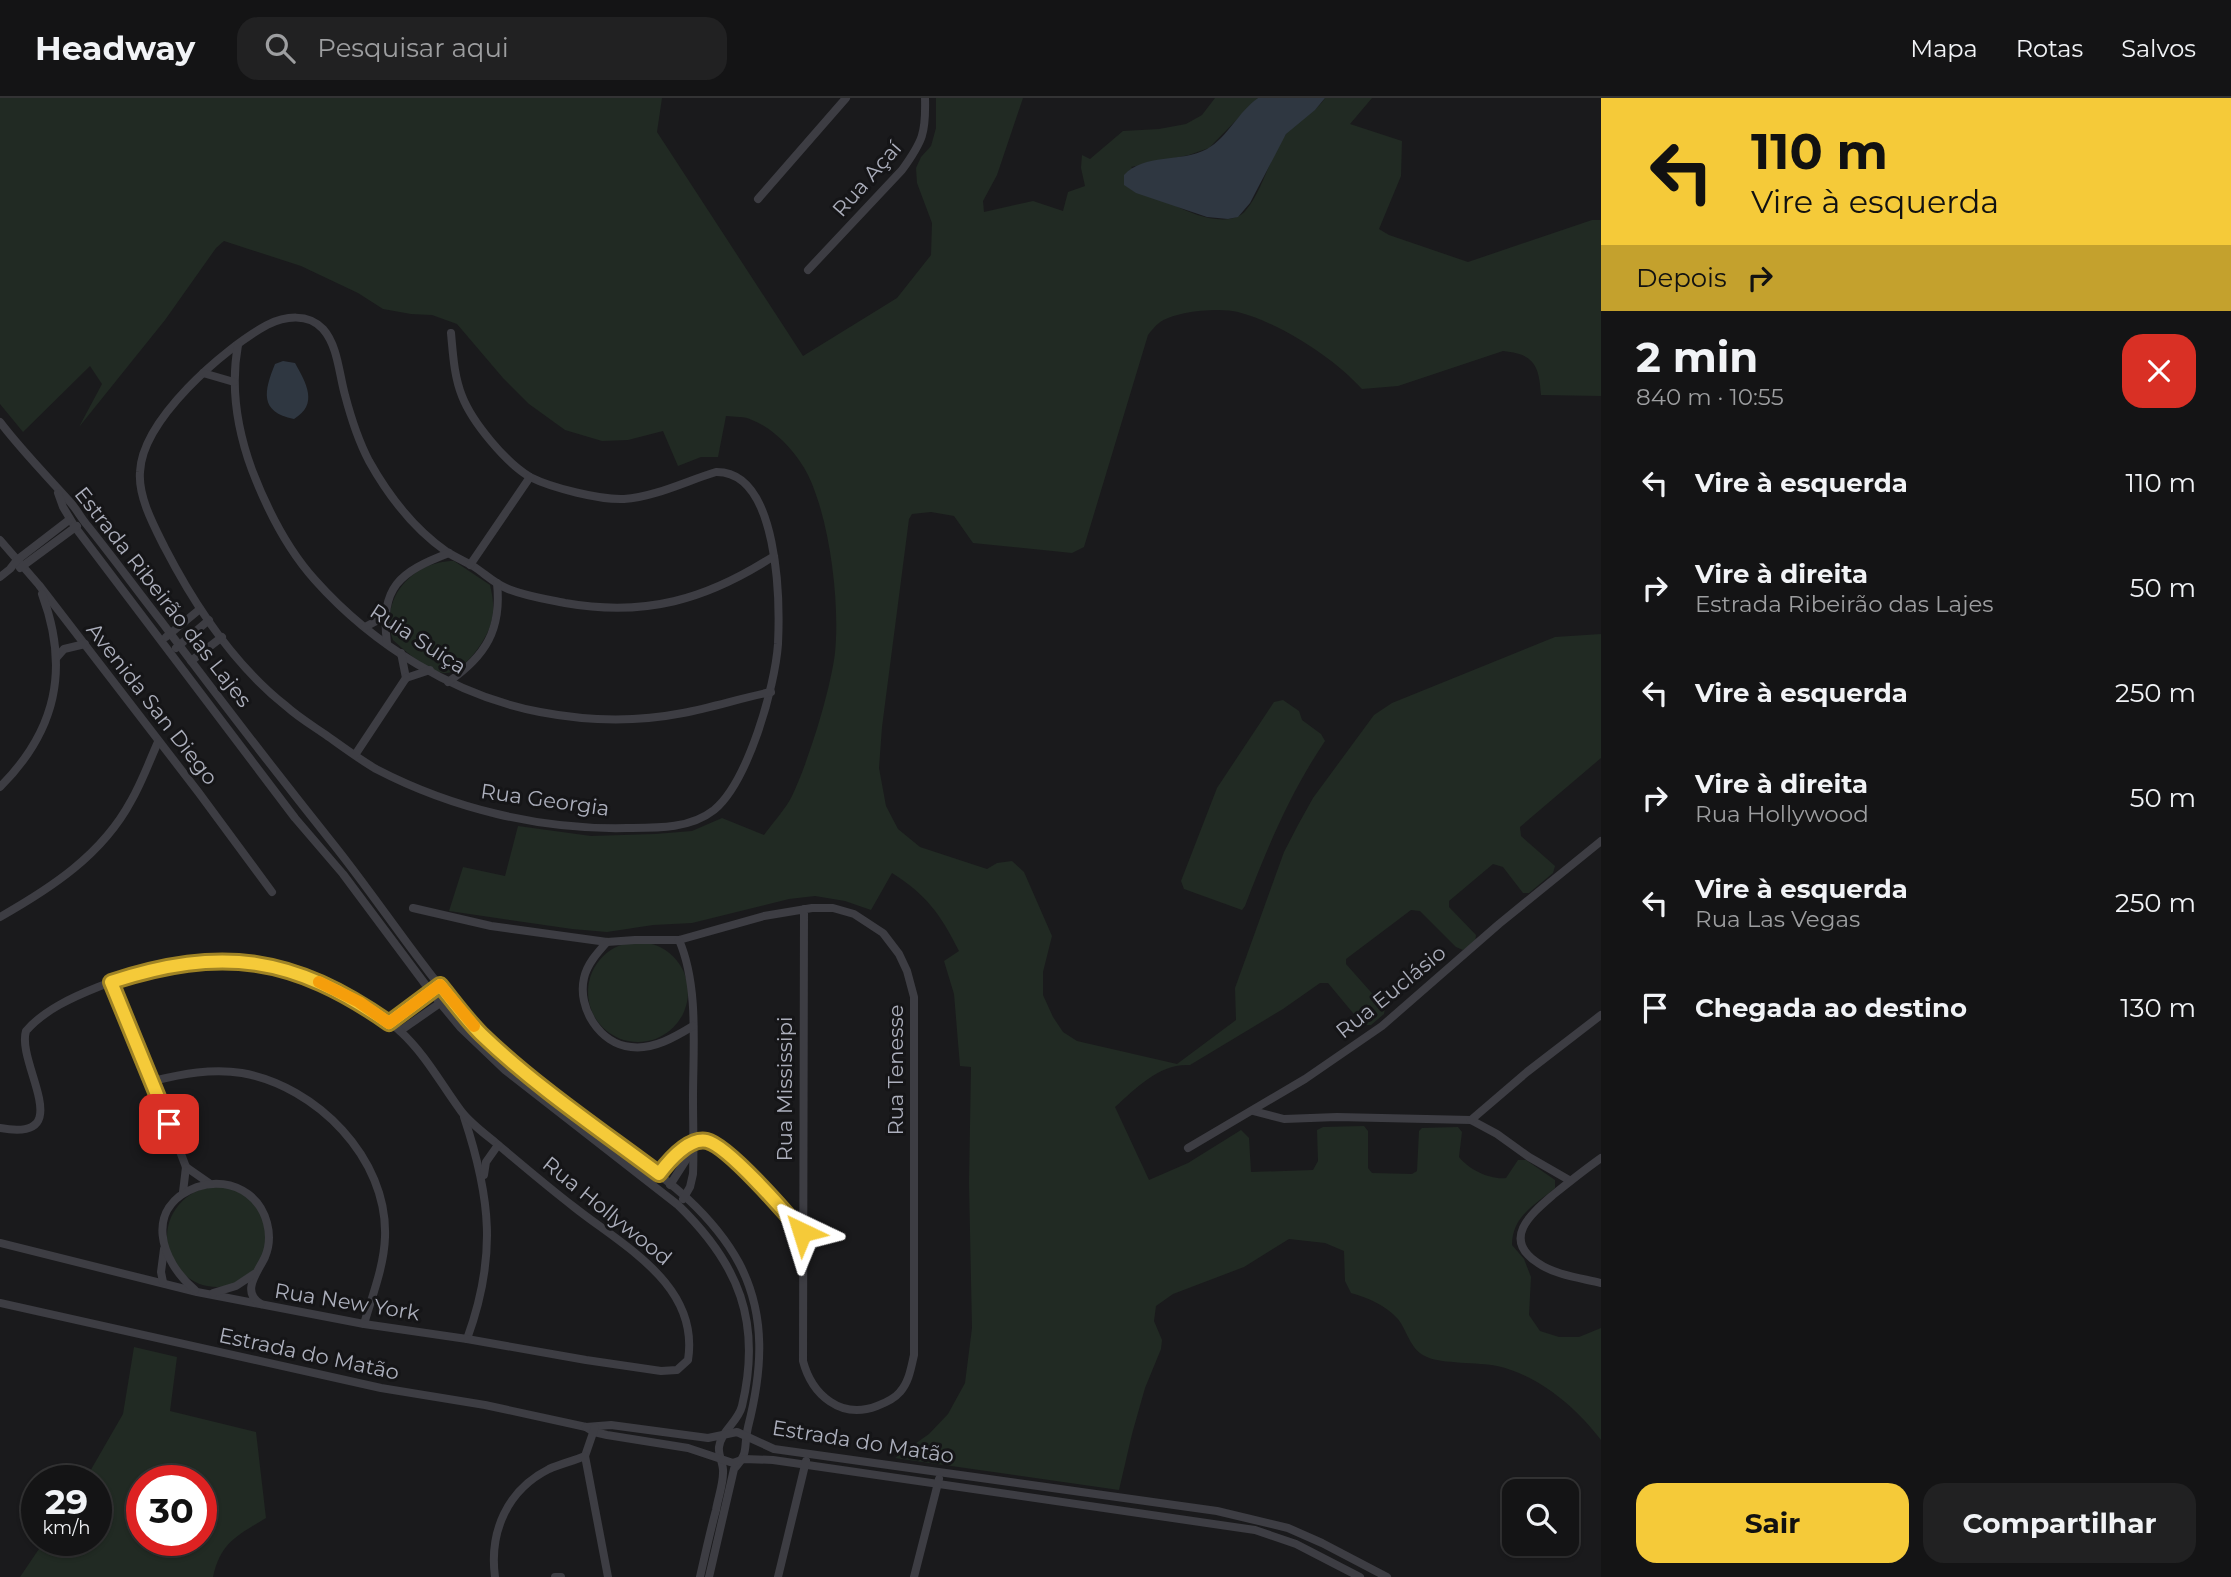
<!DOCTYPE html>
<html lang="pt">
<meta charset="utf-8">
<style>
body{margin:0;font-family:Montserrat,sans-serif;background:#212122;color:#f1f3f6;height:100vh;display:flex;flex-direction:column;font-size:26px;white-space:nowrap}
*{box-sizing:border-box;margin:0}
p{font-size:23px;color:#9d9ea0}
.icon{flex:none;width:38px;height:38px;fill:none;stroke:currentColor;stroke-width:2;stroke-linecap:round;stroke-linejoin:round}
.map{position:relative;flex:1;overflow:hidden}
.side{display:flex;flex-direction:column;background:#141415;width:630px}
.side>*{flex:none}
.guide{background:#f5ca39;color:#111;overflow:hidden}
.controls{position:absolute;left:1502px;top:1381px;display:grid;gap:14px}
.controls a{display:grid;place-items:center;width:77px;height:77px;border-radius:14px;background:#141415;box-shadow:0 2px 5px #0004,0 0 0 2px #333334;font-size:35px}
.speed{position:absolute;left:21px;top:1367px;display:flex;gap:14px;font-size:35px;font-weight:700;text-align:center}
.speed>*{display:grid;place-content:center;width:91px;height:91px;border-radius:50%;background:#141415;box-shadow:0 2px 5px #0004,0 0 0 2px #333334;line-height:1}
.speed small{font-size:18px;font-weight:400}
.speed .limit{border:10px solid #d22;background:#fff;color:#111}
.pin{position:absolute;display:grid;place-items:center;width:60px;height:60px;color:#fff;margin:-30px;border-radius:14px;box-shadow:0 4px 10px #0006}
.me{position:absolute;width:77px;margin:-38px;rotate:319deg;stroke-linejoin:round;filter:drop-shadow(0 0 5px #0008)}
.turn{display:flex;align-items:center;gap:24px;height:147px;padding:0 35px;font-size:32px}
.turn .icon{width:91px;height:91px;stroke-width:2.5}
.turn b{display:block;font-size:49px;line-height:60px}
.then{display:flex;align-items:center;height:66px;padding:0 35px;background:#0003;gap:14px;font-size:26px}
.round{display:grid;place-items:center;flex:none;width:74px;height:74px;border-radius:21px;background:#212122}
.overview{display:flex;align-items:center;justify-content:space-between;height:119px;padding:0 35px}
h1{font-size:42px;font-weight:700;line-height:52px}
.action{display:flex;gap:14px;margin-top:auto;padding:14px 35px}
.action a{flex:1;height:80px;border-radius:21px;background:#f5ca39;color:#111;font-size:28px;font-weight:700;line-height:80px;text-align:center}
.action a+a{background:#212122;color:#f1f3f6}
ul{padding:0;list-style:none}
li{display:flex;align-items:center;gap:21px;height:105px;padding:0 35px}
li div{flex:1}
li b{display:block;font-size:26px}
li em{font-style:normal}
header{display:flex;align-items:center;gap:42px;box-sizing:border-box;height:98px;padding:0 35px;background:#141415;border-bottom:2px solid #333334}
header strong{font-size:33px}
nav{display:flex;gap:38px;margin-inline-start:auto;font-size:24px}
.search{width:490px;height:63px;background:#212122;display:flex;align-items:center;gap:18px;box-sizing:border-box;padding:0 24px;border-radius:21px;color:#9d9ea0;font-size:26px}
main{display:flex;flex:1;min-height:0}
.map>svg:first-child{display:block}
.green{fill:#212a23;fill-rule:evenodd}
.water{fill:#2f3741}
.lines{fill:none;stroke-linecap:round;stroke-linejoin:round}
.minor{stroke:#3d3d43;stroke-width:8}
.route-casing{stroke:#9f8325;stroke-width:18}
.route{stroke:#f5ca39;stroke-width:12}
.slow{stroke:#f59e0b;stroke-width:12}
.labels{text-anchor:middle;stroke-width:6;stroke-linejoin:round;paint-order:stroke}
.street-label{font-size:21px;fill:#acafbc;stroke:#151517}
</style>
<header>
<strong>Headway</strong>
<div class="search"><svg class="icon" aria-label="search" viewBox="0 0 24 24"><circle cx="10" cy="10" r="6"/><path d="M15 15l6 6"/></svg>Pesquisar aqui</div>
<nav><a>Mapa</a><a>Rotas</a><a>Salvos</a></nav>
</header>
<main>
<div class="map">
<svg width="1601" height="1479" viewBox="0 0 1601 1479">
<rect width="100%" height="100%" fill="#1a1a1c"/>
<g class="green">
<path d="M0,0h662l-5,34 146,224 94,-58 34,-43 1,-32 -15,-40 -1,-15 5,-11 10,-11 5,-18v-30h87l-26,77 -14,26 1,11 49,-11 30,10 5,-19 17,-6 -4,-18 1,-13 8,4 33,-28 36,-2 27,-5 16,-9 13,-17h43l-49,50 -20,7 -58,12c14,12 29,30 45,39 18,9 55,23 70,4 18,-22 23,-53 40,-76 11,-15 29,-20 39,-36h47l-22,26 52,17 -1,35 -22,53 10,6 79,27 124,-42h9v176l-60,-1c-2,-29 -6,-41 -38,-44l-105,35 -36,3c-29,-32 -82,-66 -124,-77 -17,-5 -65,-1 -79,11 -4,3 -8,8 -11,12l-64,212 -12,6 -99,-10 -19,-27 -23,-4 -19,2 -3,5 -27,208 -3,41 7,38 12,23 22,18 67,22 10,-6 15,-2 12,11 28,64 -9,36v23l10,22 10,15 14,9 100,23 59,-44 -1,-32 49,-136 14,-27 15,-27 61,-83 18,-12 163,-66 46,-3v124l-81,69 1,9 34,30 -2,7 -24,20h-6l-20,-26 -10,-3 -44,37v6l27,28 -1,7 -12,8 -7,-3 -36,-36 -9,-1 -65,49v5l39,44 -1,6 -13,11h-8l-35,-42h-8l-37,26 -93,56c-30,-2 -54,23 -75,42l34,73 39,-17 53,-33 8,8 2,34 62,-2 5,-9 -1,-31 6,-3 41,-1 4,5v37l4,5 40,1 5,-3 2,-40 3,-3 36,-1 4,5 -3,25c10,13 32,23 47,21l12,-18h8l29,20v8c-20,17 -43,28 -43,57l12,14 7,18 -2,38 11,16 19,6h20l22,-9v112c-25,-33 -63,-65 -104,-74 -18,-4 -56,-2 -70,-9 -17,-7 -19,-25 -29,-38 -13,-14 -29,-21 -47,-26l-6,-12 -1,-30 -19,-8 -36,-4 -45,28 -71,27 -17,12 -2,15 8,19 -1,9 -16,39 -13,46 -13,56 -224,-32 34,-24 19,-20 17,-31 7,-55 -3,-145 2,-116 -11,-1 -6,-72 -10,-33 15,-10c-18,-36 -33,-57 -67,-78l-21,37 -26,-9 -30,-5 -26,3 -97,24 -39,2 -46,7 -35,-3 -123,-18 14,-44 42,9 13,-50 73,10 64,-2 37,-3 30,-13 42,17c9,-13 21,-25 28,-39 17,-36 38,-104 43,-143 5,-50 -5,-133 -27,-178 -11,-22 -33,-46 -56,-55 -7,-4 -18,-3 -26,-4l-8,41h-17l-23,9 -15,-35 -35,9 -26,1 -37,-11 -36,-26 -26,-26 -46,-54 -25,-9 -21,-1 -28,-5 -25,-16 -57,-27 -77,-25 -8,7 -51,72 -86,107 23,-43 -12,-18 -67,66 -23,-28z"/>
<path d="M454,463l36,24c3,13 5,25 1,38 -4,16 -28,52 -47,50 -15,-1 -40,-23 -51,-33 -14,-41 19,-79 61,-79z"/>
<path d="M1283,602l16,11 3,9 19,14 4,7c-35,52 -58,107 -80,165l-3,4 -58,-21 -3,-8 36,-93 57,-86z"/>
<circle cx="638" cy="894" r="50"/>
<circle cx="217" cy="1139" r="50"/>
<path d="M134,1249l43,10 -7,54 86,21 10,86c-29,18 -45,24 -53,59h-193l25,-37h51v-60h-11l38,-66zM142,1382h59v60h-59z"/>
</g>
<g class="water">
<path d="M1258,0h67l-10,12 -29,24 -36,69 -12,14 -10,2 -21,-2 -71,-24 -12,-8v-10c20,-22 57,-12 83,-26 21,-12 31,-37 51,-51z"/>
<path d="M283,263l12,2c11,20 24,41 -1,56 -35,-7 -30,-28 -19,-55z"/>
</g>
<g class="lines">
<g class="minor">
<polyline points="758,101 846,0"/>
<path d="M808,172l94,-100c21,-29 24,-37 23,-72"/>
<path d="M451,235c2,21 3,43 11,63 10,26 44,67 68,81 22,11 70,23 94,22 31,-2 62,-18 92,-27 63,-1 64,129 62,172 -3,43 -30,138 -64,166 -24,19 -58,18 -87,18 -86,2 -174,-19 -251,-59 -17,-10 -33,-22 -50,-34 -13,-9 -28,-18 -40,-29 -52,-41 -91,-100 -121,-158 -11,-22 -27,-51 -25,-76 2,-52 83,-123 127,-147 18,-9 41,-12 56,4 15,17 16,45 22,66 6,23 13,45 24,66 19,34 45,68 78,91 8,5 17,9 26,14 11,7 21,17 33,22 18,8 40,11 59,15 80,14 141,-3 209,-47"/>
<path d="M238,247c-8,43 -1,84 14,125 15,39 35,79 63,110 58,65 140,116 225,132 47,9 97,10 143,1 30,-6 59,-15 88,-21"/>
<polyline points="203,275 234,284"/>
<path d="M0,324c22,29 47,54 71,81 6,7 10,15 16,22 25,31 49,64 74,96 57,76 114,150 173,224 47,59 90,127 140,181 41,44 99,84 147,119 45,34 91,68 118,118 28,53 23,109 9,164 -5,20 2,25 -14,42l-25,108"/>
<path d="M58,395l5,14 12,20 220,291 48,56 88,118 29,35 45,43 173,135c61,59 84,117 64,201 -4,16 -21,25 -23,41 -1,9 5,17 4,26 0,12 -5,25 -7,37 -6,22 -11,45 -16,67"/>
<polyline points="0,442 39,487 199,695 272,794"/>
<polyline points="470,467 530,379"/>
<polyline points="20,470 77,428"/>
<polyline points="0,479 10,471 17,462 69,422"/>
<polyline points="365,529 384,519"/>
<polyline points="166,539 200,511"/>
<path d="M387,545c-7,-56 12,-71 62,-90"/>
<polyline points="176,550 209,522"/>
<polyline points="401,555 406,580"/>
<polyline points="57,559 64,551 85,546"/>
<polyline points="191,563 222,539"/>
<polyline points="406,580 430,572"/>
<path d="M448,584c38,-26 54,-53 49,-99"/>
<polyline points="355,657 406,580"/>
<path d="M0,689c56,-56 70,-118 42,-193"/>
<path d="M413,810l78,18 116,16 28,-2h44l85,-24 48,-8h21l21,6 29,19 16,21 8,17 7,26v358c-3,13 -5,27 -14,37 -5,6 -15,11 -23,14 -36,14 -65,-11 -74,-45l1,-452"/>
<path d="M0,819c51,-29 102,-62 131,-116 11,-19 18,-39 27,-59"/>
<path d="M679,842c20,46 14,108 14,158 0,26 1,51 0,76l-3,13 -7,12"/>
<path d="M607,844c-9,10 -20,22 -23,36 -7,30 16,66 47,69 22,3 44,-10 62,-21"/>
<polyline points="111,884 153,983 186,1069 183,1094"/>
<polyline points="389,925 435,891"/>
<polyline points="400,933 443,903"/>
<path d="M153,983c29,-7 59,-13 89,-8 74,13 146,85 143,164 -1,30 -13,59 -21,87"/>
<polyline points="1253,1013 1284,1021 1337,1019 1471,1022 1497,1036 1529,1059 1569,1082"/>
<path d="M464,1019c27,81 33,140 3,222"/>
<polyline points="1471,1022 1527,974 1601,917"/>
<path d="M0,1030c79,15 16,-64 26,-97 18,-21 47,-34 72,-44 103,-42 217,-34 302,44 26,24 41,53 61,80 9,12 24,23 35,32 26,22 52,44 78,64 49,39 126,78 114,153l-11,10 -16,1 -75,-11 -119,-21 -103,-15 -167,-32 -197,-49"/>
<polyline points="1188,1050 1305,981 1382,928 1499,826 1601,743"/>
<path d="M1601,1060c-17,12 -32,24 -48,37 -22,19 -52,44 -15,68 17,12 43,15 63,20"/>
<polyline points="186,1069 209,1085"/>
<polyline points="484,1077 486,1064 498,1047"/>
<path d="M657,1079c10,-13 32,-42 51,-36 22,6 77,72 94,91"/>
<polyline points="670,1087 693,1051"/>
<polyline points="163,1184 161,1174 164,1151"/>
<path d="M195,1192c-35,-29 -52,-83 2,-103 17,-6 36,-4 51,7 19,14 26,42 17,63 -7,15 -25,35 -4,47"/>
<polyline points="213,1195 236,1188 254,1176"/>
<polyline points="0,1205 381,1290 485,1307 586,1329 611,1327 708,1340 737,1334 774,1351 1217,1413 1288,1430 1322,1445 1387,1479"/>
<polyline points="586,1329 594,1334 607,1337 688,1350 733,1365 744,1361 773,1362 1255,1432 1296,1446 1360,1479"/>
<polyline points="585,1358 595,1329"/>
<path d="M495,1479c-6,-45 12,-87 54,-108 11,-5 24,-8 36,-13l23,121"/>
<polyline points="555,1479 561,1479"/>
<polyline points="778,1479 806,1363"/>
<polyline points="914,1479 939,1381"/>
</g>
</g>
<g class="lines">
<defs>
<path id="route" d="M169,1026l-58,-142c111,-36 182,-26 278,41l51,-38c13,16 26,34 41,49 54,52 118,95 178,140 9,-12 30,-37 48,-33 21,5 79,72 95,91"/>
</defs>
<use href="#route" class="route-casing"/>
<use href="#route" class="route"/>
<polyline class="slow" points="319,884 359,904 389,925 440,887 474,928"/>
</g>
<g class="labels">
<g class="street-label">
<text transform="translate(867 81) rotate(-49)" y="7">Rua Açaí</text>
<text transform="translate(163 499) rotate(52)" y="7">Estrada Ribeirão das Lajes</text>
<text transform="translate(418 541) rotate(33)" y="7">Ruia Suiça</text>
<text transform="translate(152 606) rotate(52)" y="7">Avenida San Diego</text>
<text transform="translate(545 702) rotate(8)" y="7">Rua Georgia</text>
<text transform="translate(1391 894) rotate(-39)" y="7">Rua Euclásio</text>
<text transform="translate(896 972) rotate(-90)" y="7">Rua Tenesse</text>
<text transform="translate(785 991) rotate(-90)" y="7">Rua Mississipi</text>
<text transform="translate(607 1113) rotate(39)" y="7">Rua Hollywood</text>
<text transform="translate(347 1204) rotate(9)" y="7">Rua New York</text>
<text transform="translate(309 1256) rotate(12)" y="7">Estrada do Matão</text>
<text transform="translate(863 1344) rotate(9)" y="7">Estrada do Matão</text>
</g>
</g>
</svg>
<div class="controls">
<a><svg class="icon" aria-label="search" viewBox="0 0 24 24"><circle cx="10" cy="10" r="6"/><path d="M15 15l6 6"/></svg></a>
</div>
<div class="speed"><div>29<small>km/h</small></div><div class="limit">30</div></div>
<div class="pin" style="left:169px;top:1026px;background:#d93025"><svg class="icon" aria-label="arrive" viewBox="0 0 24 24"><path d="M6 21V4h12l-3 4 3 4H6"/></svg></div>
<svg class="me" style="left:802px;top:1134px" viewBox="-20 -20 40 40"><path d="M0-17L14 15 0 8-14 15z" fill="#f5ca39" stroke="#fff" stroke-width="4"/></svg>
</div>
<section class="side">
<div class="guide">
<div class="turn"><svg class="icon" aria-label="left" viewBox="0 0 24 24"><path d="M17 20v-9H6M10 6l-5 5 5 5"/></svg><div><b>110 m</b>Vire à esquerda</div></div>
<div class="then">Depois<svg class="icon" aria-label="right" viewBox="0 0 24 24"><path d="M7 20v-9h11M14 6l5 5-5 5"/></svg></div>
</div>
<div class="overview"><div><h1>2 min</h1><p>840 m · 10:55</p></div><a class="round" style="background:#d93025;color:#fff"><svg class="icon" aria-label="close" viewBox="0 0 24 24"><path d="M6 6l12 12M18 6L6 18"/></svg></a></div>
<ul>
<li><svg class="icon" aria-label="left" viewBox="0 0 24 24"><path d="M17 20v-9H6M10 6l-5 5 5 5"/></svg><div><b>Vire à esquerda</b></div><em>110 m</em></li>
<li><svg class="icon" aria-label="right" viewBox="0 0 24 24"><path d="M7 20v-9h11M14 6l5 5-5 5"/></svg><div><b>Vire à direita</b><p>Estrada Ribeirão das Lajes</p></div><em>50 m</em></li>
<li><svg class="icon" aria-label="left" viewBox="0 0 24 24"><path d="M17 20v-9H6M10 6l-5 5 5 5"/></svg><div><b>Vire à esquerda</b></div><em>250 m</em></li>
<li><svg class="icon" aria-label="right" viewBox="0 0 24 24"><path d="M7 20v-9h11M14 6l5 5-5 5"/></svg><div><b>Vire à direita</b><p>Rua Hollywood</p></div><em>50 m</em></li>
<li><svg class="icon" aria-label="left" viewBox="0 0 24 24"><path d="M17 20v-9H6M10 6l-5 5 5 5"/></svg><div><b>Vire à esquerda</b><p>Rua Las Vegas</p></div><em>250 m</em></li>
<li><svg class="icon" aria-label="arrive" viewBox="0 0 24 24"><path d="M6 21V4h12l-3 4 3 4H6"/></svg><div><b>Chegada ao destino</b></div><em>130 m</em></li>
</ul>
<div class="action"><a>Sair</a><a>Compartilhar</a></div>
</section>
</main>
